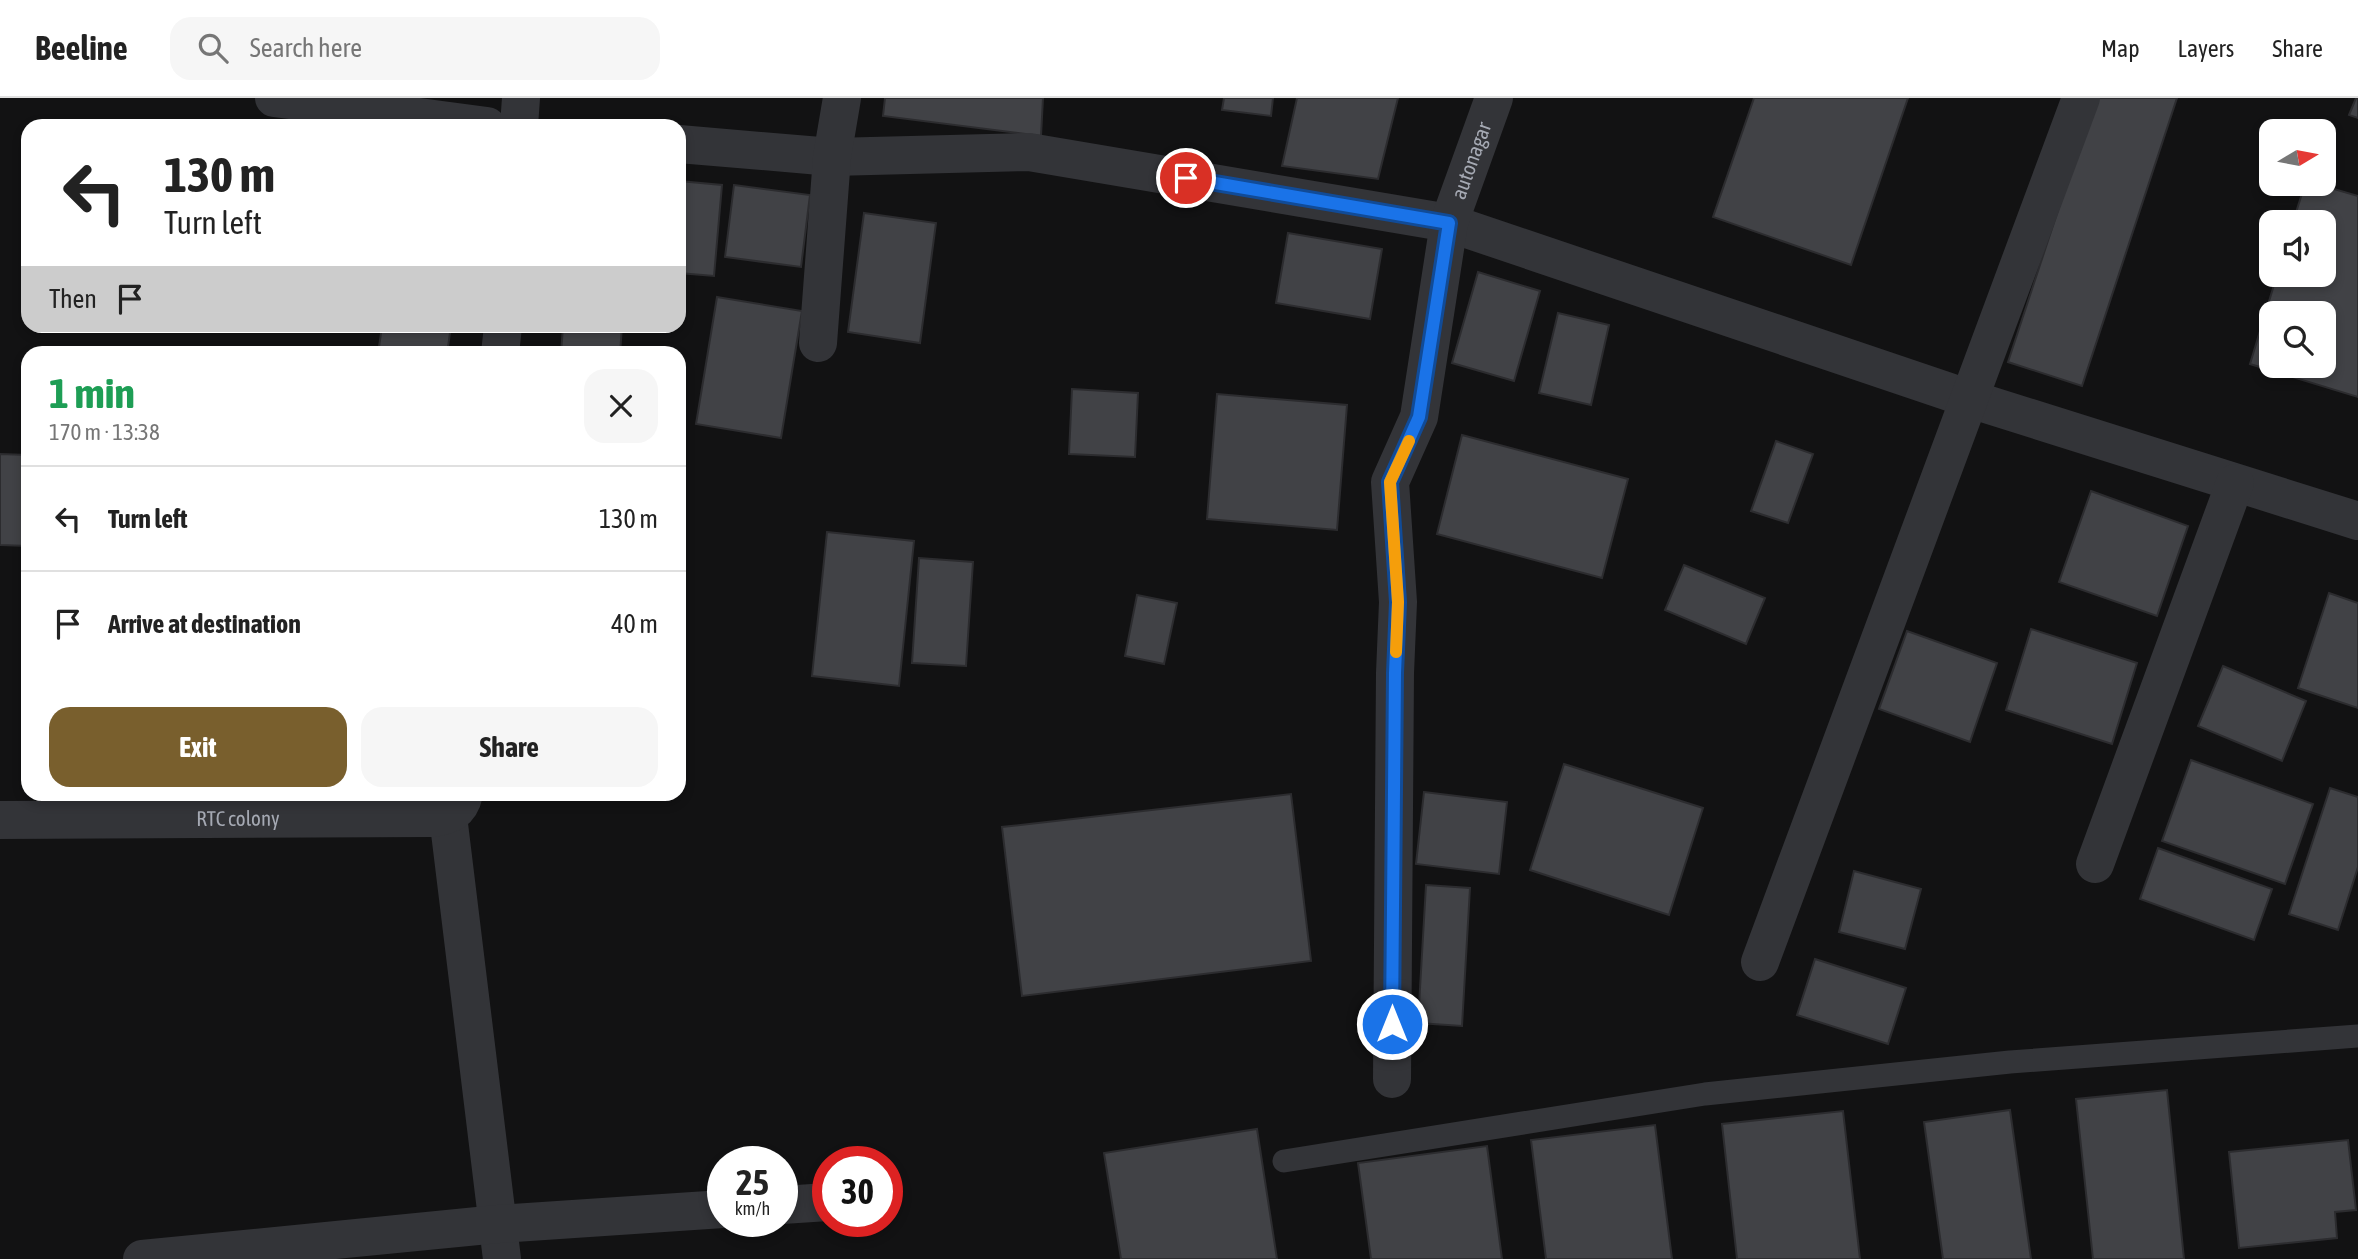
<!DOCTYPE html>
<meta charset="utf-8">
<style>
body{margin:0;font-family:"Asap Condensed",sans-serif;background:#f6f6f6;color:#222;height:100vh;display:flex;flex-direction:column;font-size:26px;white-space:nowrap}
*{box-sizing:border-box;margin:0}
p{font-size:23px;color:#767676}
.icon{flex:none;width:38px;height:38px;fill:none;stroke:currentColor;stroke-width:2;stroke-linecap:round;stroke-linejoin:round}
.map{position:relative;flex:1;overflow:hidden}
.side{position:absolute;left:21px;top:248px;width:665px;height:455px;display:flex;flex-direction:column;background:#fff;border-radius:21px;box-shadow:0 4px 10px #0003}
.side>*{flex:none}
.hud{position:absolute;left:21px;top:21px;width:665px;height:214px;border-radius:21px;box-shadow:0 4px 10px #0003;background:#fff;color:#222;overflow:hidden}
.needle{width:46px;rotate:80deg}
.controls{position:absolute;left:2259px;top:21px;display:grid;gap:14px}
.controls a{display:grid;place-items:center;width:77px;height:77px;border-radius:14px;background:#fff;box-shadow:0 4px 10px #0003;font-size:35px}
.speed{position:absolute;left:707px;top:1048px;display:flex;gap:14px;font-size:35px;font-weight:700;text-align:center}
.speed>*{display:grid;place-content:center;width:91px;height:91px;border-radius:50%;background:#fff;box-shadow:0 4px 10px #0003;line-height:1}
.speed small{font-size:18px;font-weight:400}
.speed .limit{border:10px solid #d22;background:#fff;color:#111}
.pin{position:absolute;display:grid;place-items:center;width:60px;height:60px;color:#fff;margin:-30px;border:4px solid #fff;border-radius:50%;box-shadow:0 2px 7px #0007}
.me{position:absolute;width:77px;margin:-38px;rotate:0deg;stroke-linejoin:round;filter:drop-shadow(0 0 5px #0008)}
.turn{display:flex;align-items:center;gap:24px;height:147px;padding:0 28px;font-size:32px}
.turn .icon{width:91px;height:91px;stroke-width:2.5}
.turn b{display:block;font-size:49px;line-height:60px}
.then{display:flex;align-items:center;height:66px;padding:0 28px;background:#0003;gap:14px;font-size:26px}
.round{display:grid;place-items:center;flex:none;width:74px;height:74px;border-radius:21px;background:#f6f6f6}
.overview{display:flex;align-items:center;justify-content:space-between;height:119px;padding:0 28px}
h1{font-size:42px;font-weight:700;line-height:52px;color:#1e9e55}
.cta{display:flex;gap:14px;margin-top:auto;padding:14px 28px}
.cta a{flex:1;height:80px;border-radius:21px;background:#795f2d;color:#fff;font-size:28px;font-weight:700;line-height:80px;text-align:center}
.cta a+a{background:#f6f6f6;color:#222}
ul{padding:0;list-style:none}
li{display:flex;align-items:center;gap:21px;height:105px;padding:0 28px;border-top:2px solid #e0e0e0}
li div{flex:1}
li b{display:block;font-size:26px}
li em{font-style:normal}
header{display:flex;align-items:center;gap:42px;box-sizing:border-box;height:98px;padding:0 35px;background:#fff;border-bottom:2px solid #e0e0e0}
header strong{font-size:33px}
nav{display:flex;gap:38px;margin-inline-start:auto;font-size:24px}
.search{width:490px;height:63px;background:#f6f6f6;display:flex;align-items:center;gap:18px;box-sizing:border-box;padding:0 24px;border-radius:21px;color:#767676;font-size:26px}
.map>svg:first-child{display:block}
.building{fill:#414246;stroke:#2c2c2f;stroke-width:2;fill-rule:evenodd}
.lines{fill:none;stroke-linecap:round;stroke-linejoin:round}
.lane{stroke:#333438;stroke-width:23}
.street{stroke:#333438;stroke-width:38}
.route-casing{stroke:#114b97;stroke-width:18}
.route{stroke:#1a73e8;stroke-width:12}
.slow{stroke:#f59e0b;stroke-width:12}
.labels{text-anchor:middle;stroke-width:7;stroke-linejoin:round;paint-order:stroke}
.street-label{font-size:21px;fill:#a5a9b3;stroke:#0d0d0e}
</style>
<header>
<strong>Beeline</strong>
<div class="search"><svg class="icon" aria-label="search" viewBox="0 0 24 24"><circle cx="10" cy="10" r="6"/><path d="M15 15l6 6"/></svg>Search here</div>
<nav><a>Map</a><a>Layers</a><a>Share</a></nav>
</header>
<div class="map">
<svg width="2358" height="1161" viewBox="0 0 2358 1161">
<rect width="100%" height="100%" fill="#121213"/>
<g class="building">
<polygon points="885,0 1043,0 1041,38 883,18"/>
<polygon points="1224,0 1273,0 1271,18 1222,12"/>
<polygon points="1297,0 1398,0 1378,81 1282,68"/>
<polygon points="1754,0 1908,0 1851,167 1713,119"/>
<polygon points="2095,0 2177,0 2082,288 2008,264"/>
<polygon points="2356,0 2358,0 2358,20 2349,17"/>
<polygon points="679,83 722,87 714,178 679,175"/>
<path d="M2305,86h12l41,12v201l-108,-33 27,-89h47v-53h-31zM2272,215h52v53h-52z"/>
<polygon points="734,87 810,97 801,169 725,159"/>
<polygon points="864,115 936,125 920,245 848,234"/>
<polygon points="1288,135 1382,151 1370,221 1276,205"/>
<polygon points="1478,174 1540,193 1514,283 1452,265"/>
<polygon points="717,199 802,213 781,340 696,326"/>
<polygon points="1558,215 1609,227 1591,307 1539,295"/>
<polygon points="382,228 451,228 447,256 378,256"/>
<polygon points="563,228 622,228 620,256 561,256"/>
<polygon points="1072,291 1138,295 1135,359 1069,356"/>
<polygon points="1217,296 1347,307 1337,432 1207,421"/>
<polygon points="1462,337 1628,381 1602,480 1437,436"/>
<polygon points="1776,343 1813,356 1788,425 1751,413"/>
<polygon points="0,356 28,357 28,448 0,447"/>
<polygon points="2091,393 2188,428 2157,518 2059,484"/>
<polygon points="827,434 914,443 899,588 812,578"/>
<polygon points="919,460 973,464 966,568 912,565"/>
<polygon points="1684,467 1765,500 1746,546 1665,512"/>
<polygon points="2329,495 2358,505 2358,610 2298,590"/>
<polygon points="1137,497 1177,505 1164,566 1125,558"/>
<polygon points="2031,531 2137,565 2112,646 2006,612"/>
<polygon points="1907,533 1997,565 1970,644 1879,611"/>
<polygon points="2223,568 2306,603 2282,663 2198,628"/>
<polygon points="2191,662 2313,706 2285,786 2162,743"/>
<polygon points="1564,666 1703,710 1669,817 1530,772"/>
<polygon points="2330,690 2358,699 2358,769 2338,832 2289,816"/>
<polygon points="1424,694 1507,704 1499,776 1416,766"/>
<polygon points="1291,696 1311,863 1022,898 1002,729"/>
<polygon points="2158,750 2272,791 2254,842 2140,801"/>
<polygon points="1854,773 1921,791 1905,851 1839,834"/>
<polygon points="1426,787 1470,790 1462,928 1418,925"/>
<polygon points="1815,861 1906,890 1888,946 1797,917"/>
<polygon points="2167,992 2184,1161 2093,1161 2076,1001"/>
<polygon points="2010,1012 2031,1161 1943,1161 1924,1024"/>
<polygon points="1843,1013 1860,1161 1737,1161 1722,1026"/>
<polygon points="1655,1027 1672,1161 1546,1161 1531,1042"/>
<polygon points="1257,1031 1277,1161 1121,1161 1104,1055"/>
<polygon points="2348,1042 2356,1112 2335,1114 2337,1140 2239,1150 2229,1054"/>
<polygon points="1487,1048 1502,1161 1371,1161 1358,1065"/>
</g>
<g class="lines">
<polyline class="lane" points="1284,1063 1705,996 2010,964 2358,938"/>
<g class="street">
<polyline points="274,0 487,28"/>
<polyline points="519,28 521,0"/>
<polyline points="679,46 832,59 1029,54 1449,125 1970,301 2358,423"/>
<polyline points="818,245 832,59 842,0"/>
<polyline points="500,256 503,228"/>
<polyline points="448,718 502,1161"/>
<path id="s1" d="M0,722l433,-2c17,-3 27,-6 31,-24"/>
<polyline points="2095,766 2235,385"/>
<polyline points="1760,864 2081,0"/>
<path id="s2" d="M1392,981l3,-406 3,-71 -8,-120 29,-65 30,-194 45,-125"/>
<polyline points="782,1107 828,1104"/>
<polyline points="142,1161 498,1126 723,1111"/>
</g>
</g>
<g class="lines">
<defs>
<polyline id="route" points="1186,80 1449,125 1419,319 1390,384 1398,504 1395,575 1392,926"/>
</defs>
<use href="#route" class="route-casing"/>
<use href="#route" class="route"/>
<polyline class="slow" points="1396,554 1398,504 1390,384 1409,343"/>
</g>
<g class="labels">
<g class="street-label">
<text dy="7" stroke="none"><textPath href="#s2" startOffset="931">autonagar</textPath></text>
<text dy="7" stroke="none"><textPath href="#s1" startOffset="238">RTC colony</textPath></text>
</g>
</g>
</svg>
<div class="controls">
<a><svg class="needle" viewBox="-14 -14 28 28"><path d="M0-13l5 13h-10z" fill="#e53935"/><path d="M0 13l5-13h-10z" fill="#767676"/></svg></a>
<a><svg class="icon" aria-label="sound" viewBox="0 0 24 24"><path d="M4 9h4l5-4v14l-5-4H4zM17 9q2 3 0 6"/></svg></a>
<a><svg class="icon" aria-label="search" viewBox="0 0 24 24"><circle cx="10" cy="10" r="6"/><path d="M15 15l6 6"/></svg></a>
</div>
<div class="speed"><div>25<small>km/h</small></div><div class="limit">30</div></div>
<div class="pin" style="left:1186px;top:80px;background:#d93025"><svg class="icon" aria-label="arrive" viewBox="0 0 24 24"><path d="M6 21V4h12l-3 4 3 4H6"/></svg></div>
<svg class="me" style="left:1392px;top:926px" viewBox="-20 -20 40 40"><circle r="17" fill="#1a73e8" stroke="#fff" stroke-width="3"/><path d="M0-11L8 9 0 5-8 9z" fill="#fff"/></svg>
<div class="hud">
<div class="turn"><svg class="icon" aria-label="left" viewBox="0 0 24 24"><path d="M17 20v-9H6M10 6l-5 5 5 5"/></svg><div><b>130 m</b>Turn left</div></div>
<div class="then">Then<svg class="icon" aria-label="arrive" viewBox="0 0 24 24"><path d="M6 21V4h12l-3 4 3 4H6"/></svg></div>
</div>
<section class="side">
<div class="overview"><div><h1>1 min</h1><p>170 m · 13:38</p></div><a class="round"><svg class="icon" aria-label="close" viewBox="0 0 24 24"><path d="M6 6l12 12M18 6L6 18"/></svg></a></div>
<ul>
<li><svg class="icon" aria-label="left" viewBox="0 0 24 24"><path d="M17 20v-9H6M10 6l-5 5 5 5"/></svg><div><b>Turn left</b></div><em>130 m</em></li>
<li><svg class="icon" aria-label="arrive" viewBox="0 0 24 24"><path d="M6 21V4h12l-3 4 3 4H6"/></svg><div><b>Arrive at destination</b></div><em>40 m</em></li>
</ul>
<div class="cta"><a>Exit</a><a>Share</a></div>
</section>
</div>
